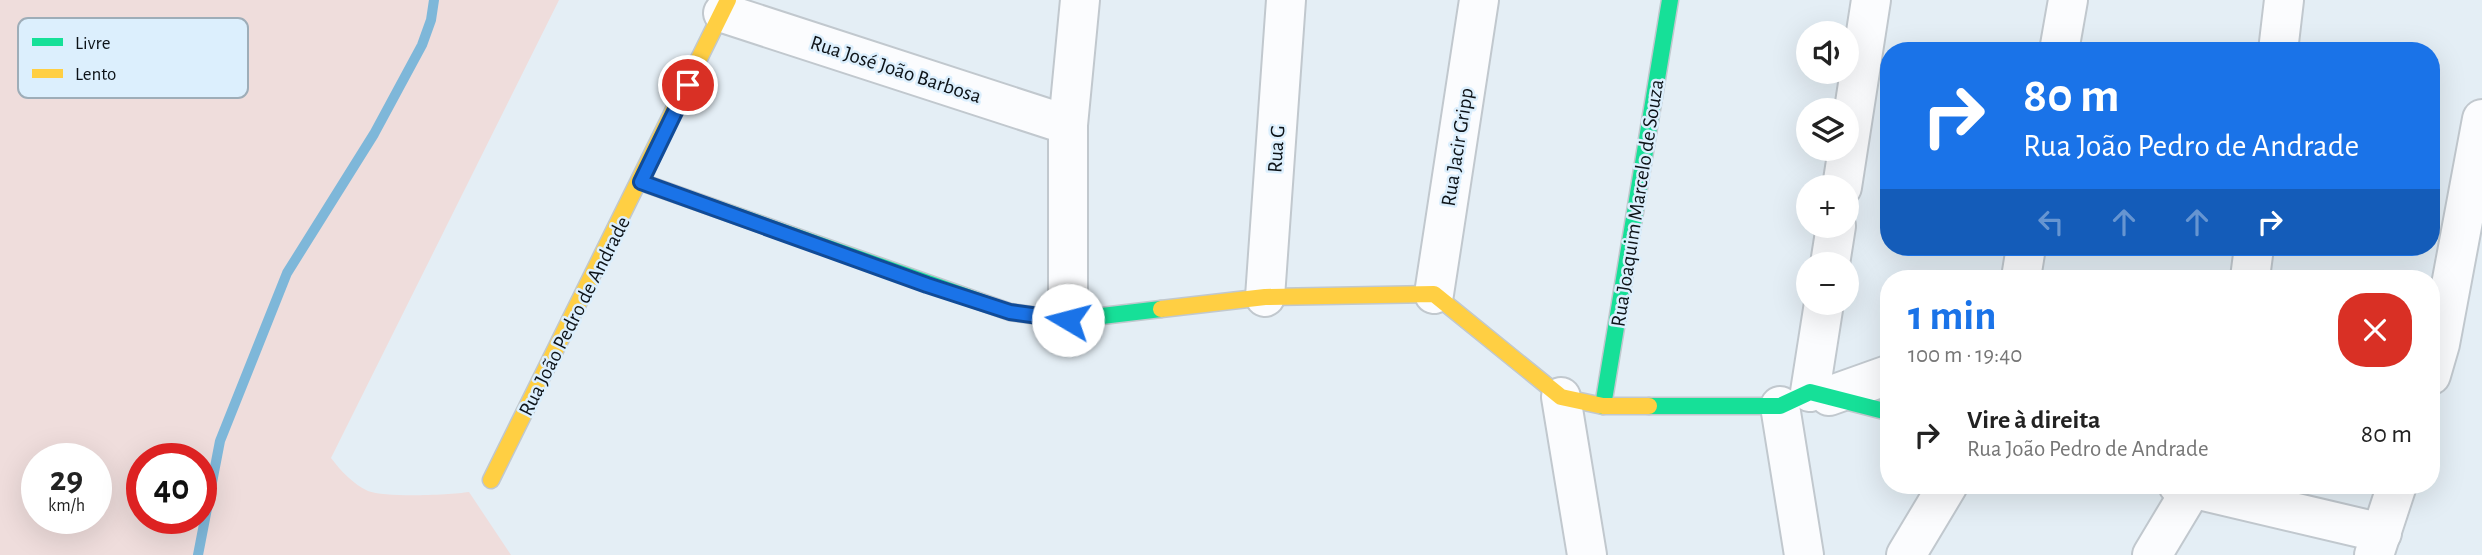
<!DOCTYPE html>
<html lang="pt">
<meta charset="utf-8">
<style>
body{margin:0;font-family:"Alegreya Sans",sans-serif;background:#f2f2f2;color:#222;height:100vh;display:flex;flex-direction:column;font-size:26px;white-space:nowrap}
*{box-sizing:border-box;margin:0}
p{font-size:23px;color:#767676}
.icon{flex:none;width:38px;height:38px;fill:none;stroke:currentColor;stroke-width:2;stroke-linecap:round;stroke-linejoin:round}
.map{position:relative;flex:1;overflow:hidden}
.side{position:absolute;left:1880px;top:270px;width:560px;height:224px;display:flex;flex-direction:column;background:#fff;border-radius:28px;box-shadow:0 7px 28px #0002}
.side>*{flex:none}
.top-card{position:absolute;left:1880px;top:42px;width:560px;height:214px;border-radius:28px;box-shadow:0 7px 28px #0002;background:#1a73e8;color:#fff;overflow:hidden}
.tools{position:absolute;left:1796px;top:21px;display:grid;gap:14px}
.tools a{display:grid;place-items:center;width:63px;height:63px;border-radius:50%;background:#fff;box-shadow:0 7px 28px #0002;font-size:35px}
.speed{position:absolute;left:21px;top:443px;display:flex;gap:14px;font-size:35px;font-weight:700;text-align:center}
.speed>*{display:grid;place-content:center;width:91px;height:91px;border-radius:50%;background:#fff;box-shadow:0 7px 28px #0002;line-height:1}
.speed small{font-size:18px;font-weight:400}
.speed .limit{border:10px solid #d22;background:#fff;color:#111}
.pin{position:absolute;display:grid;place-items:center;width:60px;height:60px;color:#fff;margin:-30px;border:4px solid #fff;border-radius:50%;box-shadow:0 2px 7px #0007}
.me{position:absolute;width:77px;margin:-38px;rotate:278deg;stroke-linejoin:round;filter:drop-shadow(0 0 5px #0008)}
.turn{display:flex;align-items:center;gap:24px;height:147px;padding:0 28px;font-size:32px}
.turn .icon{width:91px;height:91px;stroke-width:2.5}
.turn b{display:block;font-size:49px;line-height:60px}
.lanes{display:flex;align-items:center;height:66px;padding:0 28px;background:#0003;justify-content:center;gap:35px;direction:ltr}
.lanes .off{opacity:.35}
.round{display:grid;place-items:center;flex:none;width:74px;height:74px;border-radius:28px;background:#f2f2f2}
.summary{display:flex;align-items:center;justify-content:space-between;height:119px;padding:0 28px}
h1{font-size:42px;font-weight:700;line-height:52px;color:#1a73e8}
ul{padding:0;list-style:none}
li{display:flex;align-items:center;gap:21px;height:91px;padding:0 28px}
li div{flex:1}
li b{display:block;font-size:26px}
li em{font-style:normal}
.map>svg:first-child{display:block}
.green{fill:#efdddc;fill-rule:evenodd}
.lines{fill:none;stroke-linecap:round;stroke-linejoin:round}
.stream{stroke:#7eb7d9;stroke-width:10}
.street-casing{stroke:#c1c8ce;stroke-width:42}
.fast-casing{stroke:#c1c8ce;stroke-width:19}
.slow-casing{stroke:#c1c8ce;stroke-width:19}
.street{stroke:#fbfcfe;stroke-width:38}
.fast{stroke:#16e098;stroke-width:16}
.slow{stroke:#ffcf43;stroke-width:16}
.route-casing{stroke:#114b97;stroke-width:18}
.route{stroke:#1a73e8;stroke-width:12}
.labels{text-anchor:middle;stroke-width:5;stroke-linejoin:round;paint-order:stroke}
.street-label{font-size:21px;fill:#0d1318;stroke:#dceffd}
.key{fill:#dceffd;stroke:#9eadb8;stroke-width:2}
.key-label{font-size:19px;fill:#0d1318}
</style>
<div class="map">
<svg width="2482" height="555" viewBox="0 0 2482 555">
<rect width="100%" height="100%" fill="#e4eef5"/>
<path class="green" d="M0,0h559l-228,458c9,12 23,27 37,33 18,7 81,4 101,1l42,63h-511zM37,458h59v60h-59zM142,458h59v60h-59z"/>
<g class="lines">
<polyline class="stream" points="198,555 220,441 287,273 374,134 422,45 431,20 434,0"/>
<defs>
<g id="street">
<polyline points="723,13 1068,125"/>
<polyline points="2059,51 2068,0"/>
<polyline points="2278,51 2284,0"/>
<polyline points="1842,187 1871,0"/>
<polyline points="1830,264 1836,226"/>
<polyline points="2021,278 2026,247"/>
<polyline points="2250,278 2254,247"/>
<polyline points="1434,294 1479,0"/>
<polyline points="1265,297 1286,0"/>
<polyline points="1068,320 1068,125 1080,0"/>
<polyline points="2431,375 2440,344 2482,119"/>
<polyline points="1810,392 1824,303"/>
<polyline points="1829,396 1888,375"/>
<polyline points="1561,397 1587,555"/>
<polyline points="1780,406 1804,555"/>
<polyline points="2178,485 2382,533"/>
<polyline points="1906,555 1948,485"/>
<polyline points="2152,555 2194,485"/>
<polyline points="2374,555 2397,485"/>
</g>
<g id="fast">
<polyline points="641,182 1010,312 1068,320 1161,309"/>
<polyline points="1603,406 1670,0"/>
<polyline points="1649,406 1780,406 1810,392 1888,412"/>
</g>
<g id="slow">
<polyline points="1161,309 1265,297 1434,294 1561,397 1603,406 1649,406"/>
<polyline points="491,480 728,0"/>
</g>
</defs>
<use href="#street" class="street-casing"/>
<use href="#fast" class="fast-casing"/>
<use href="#slow" class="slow-casing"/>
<use href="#street" class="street"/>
<use href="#fast" class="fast"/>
<use href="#slow" class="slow"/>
</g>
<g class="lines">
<defs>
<polyline id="route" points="688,85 641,182 927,285 1010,312 1068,320"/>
</defs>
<use href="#route" class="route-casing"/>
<use href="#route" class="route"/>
</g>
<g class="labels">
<g class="street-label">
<text transform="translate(896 69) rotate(18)" y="7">Rua José João Barbosa</text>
<text transform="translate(1457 147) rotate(-81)" y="7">Rua Jacir Gripp</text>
<text transform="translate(1276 149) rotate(-86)" y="7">Rua G</text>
<text transform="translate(1637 203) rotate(-81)" y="7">Rua Joaquim Marcelo de Souza</text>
<text transform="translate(574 316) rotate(-63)" y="7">Rua João Pedro de Andrade</text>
</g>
</g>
<rect x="18" y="18" width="230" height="80" rx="10" class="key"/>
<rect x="32" y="38" width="31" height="8" fill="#16e098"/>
<rect x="32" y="69" width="31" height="9" fill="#ffcf43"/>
<g class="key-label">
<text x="75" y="49">Livre</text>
<text x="75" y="80">Lento</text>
</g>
</svg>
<div class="tools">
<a><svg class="icon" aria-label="sound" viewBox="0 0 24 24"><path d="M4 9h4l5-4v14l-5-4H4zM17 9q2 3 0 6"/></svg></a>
<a><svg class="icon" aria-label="layers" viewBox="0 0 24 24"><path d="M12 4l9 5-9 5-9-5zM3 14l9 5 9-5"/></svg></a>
<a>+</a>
<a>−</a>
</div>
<div class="speed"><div>29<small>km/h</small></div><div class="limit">40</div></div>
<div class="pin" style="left:688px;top:85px;background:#d93025"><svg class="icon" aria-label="arrive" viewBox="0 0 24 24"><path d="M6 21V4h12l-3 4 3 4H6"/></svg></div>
<svg class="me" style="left:1068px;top:320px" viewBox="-20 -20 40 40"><circle r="19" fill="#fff"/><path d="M0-13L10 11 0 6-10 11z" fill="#1a73e8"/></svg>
<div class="top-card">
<div class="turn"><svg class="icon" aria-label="right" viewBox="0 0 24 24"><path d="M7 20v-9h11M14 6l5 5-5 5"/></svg><div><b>80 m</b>Rua João Pedro de Andrade</div></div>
<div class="lanes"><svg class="icon off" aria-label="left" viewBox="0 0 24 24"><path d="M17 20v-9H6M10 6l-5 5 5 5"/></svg><svg class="icon off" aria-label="ahead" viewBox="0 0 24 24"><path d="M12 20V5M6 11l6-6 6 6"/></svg><svg class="icon off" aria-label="ahead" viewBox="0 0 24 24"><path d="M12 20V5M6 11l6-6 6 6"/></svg><svg class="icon" aria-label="right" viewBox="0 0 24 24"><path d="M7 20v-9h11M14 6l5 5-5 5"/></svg></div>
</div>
<section class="side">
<div class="summary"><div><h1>1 min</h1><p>100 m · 19:40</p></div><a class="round" style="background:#d93025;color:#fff"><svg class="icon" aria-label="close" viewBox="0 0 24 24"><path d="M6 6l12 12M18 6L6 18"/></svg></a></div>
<ul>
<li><svg class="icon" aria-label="right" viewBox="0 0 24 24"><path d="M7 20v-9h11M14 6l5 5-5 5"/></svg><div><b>Vire à direita</b><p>Rua João Pedro de Andrade</p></div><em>80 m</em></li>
</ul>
</section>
</div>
